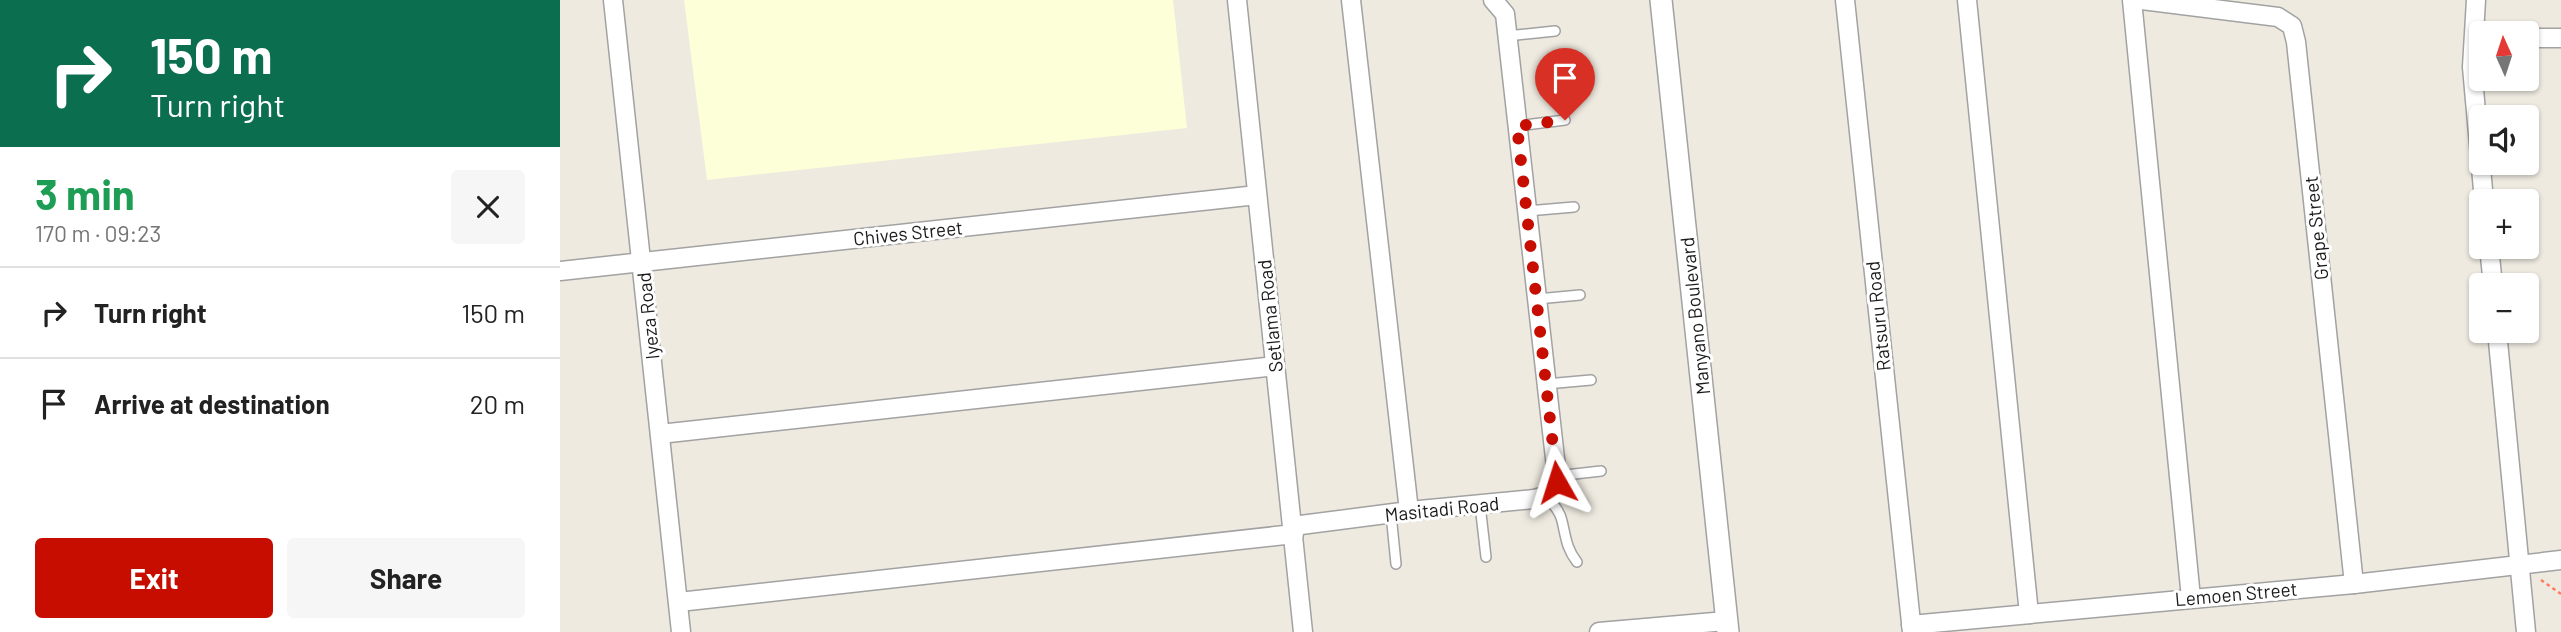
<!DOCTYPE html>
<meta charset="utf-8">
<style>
body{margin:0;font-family:Barlow,sans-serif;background:#f6f6f6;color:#222;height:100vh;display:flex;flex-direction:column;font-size:26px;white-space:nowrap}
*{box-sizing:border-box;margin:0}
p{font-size:23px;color:#767676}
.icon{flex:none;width:38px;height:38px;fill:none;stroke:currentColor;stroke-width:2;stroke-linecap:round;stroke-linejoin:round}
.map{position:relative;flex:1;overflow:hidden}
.panel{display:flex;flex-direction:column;background:#fff;width:560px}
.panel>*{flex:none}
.guide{background:#0b6e4f;color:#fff;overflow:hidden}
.needle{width:46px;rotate:357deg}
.tools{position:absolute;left:1909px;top:21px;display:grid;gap:14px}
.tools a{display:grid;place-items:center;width:70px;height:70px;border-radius:7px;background:#fff;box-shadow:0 2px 5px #0004;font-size:35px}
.pin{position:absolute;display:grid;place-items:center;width:60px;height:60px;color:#fff;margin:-72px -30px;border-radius:50% 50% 50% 0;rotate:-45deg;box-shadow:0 0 7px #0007}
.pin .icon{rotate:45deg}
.me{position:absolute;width:77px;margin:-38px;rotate:354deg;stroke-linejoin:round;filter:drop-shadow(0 0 5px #0008)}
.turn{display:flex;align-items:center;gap:24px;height:147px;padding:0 35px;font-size:32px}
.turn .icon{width:91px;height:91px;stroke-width:2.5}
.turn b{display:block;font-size:49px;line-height:60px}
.round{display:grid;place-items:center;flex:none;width:74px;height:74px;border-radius:7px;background:#f6f6f6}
.head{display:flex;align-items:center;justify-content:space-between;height:119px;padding:0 35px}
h1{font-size:42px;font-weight:700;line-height:52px;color:#1e9e55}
.button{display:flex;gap:14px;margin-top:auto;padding:14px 35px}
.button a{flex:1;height:80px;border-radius:7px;background:#c70d00;color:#fff;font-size:28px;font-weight:700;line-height:80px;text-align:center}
.button a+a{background:#f6f6f6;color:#222}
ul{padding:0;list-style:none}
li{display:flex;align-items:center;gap:21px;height:91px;padding:0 35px;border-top:2px solid #e0e0e0}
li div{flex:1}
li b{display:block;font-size:26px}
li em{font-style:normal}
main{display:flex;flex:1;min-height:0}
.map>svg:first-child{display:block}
.education{fill:#fcffd8}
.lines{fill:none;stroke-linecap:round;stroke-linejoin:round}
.service-casing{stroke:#a2a2a2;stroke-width:12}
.minor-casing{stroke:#a2a2a2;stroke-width:21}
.tertiary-casing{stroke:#a2a2a2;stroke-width:24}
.path{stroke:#ff7b60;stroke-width:2.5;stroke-dasharray:3.5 3.5;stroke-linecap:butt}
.service{stroke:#fff;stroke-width:9}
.minor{stroke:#fff;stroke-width:18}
.tertiary{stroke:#fff;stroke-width:21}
.route{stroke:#c70d00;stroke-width:12;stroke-dasharray:0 21.6}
.labels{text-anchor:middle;stroke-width:6;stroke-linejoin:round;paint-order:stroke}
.street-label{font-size:19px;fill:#1b1b1b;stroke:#fff}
</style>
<main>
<section class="panel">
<div class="guide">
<div class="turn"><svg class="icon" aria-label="right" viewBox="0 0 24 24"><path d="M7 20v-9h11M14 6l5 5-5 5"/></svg><div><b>150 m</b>Turn right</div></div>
</div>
<div class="head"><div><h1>3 min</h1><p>170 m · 09:23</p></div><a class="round"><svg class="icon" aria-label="close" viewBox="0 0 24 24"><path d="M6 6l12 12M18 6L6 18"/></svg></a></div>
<ul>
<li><svg class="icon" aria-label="right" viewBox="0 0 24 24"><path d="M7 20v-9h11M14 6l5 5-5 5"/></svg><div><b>Turn right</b></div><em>150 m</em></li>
<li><svg class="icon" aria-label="arrive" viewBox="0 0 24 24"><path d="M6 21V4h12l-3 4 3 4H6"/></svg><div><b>Arrive at destination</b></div><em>20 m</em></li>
</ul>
<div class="button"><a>Exit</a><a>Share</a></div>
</section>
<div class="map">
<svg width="2001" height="632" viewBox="0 0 2001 632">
<rect width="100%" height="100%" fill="#eeeae0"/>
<polygon class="education" points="124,0 613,0 627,128 147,180"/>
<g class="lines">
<defs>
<g id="service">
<polyline points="947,36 995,31"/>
<polyline points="957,126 1005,120"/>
<polyline points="967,211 1014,207"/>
<polyline points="977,299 1020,295"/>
<polyline points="986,384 1031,380"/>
<polyline points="997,476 1041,471"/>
<path d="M987,497c6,7 13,14 15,24 4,16 4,27 15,41"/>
<polyline points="920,505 926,557"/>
<polyline points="831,514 836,564"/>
</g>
<g id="minor">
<polyline points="53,0 121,632"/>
<polyline points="677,0 743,632"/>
<polyline points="791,0 849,511"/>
<polyline points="1285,0 1352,632"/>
<polyline points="1407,0 1469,614"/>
<polyline points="1572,0 1631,598"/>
<polyline points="1582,0 1718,17 1732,26 1736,42 1794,584"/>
<polyline points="1916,0 1912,67 1924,201"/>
<polyline points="1967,38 2001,38"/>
<polyline points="1929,247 1933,285"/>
<polyline points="0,271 697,195"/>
<polyline points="1937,331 1966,632"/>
<polyline points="100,434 715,366"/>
<path d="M733,526l116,-15 125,-12c14,-3 23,-7 23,-23l-52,-462 -12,-14"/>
<polyline points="119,602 734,534"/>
<polyline points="1351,625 1794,584 2001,560"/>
<polyline points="1039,632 1166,621"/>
</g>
<polyline id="tertiary" points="1101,0 1168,632"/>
</defs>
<use href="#service" class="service-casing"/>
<use href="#minor" class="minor-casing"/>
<use href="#tertiary" class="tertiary-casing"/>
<polyline class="path" points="1981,580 2001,594"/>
<use href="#service" class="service"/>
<use href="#minor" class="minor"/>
<use href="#tertiary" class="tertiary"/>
</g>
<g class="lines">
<polyline class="route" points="997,482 957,126 1005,120"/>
</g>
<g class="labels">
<g class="street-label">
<text transform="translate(1756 228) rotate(-96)" y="7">Grape Street</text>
<text transform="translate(348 233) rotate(-6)" y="7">Chives Street</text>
<text transform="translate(88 316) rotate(-96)" y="7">Iyeza Road</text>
<text transform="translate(710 316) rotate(-96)" y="7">Setlama Road</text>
<text transform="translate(1135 316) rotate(-96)" y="7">Manyano Boulevard</text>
<text transform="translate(1318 316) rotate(-96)" y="7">Ratsuru Road</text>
<text transform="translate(882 509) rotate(-6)" y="7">Masitadi Road</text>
<text transform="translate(1676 594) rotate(-5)" y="7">Lemoen Street</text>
</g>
</g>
</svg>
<div class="tools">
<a><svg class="needle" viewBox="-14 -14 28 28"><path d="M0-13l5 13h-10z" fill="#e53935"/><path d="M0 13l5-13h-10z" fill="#767676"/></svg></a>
<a><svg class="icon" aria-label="sound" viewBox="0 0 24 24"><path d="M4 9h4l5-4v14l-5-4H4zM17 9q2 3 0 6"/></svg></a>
<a>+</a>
<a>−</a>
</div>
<div class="pin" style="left:1005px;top:120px;background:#d93025"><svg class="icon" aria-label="arrive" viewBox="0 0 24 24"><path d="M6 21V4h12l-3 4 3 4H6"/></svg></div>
<svg class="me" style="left:997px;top:482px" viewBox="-20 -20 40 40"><path d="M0-17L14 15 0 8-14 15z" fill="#c70d00" stroke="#fff" stroke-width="4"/></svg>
</div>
</main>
